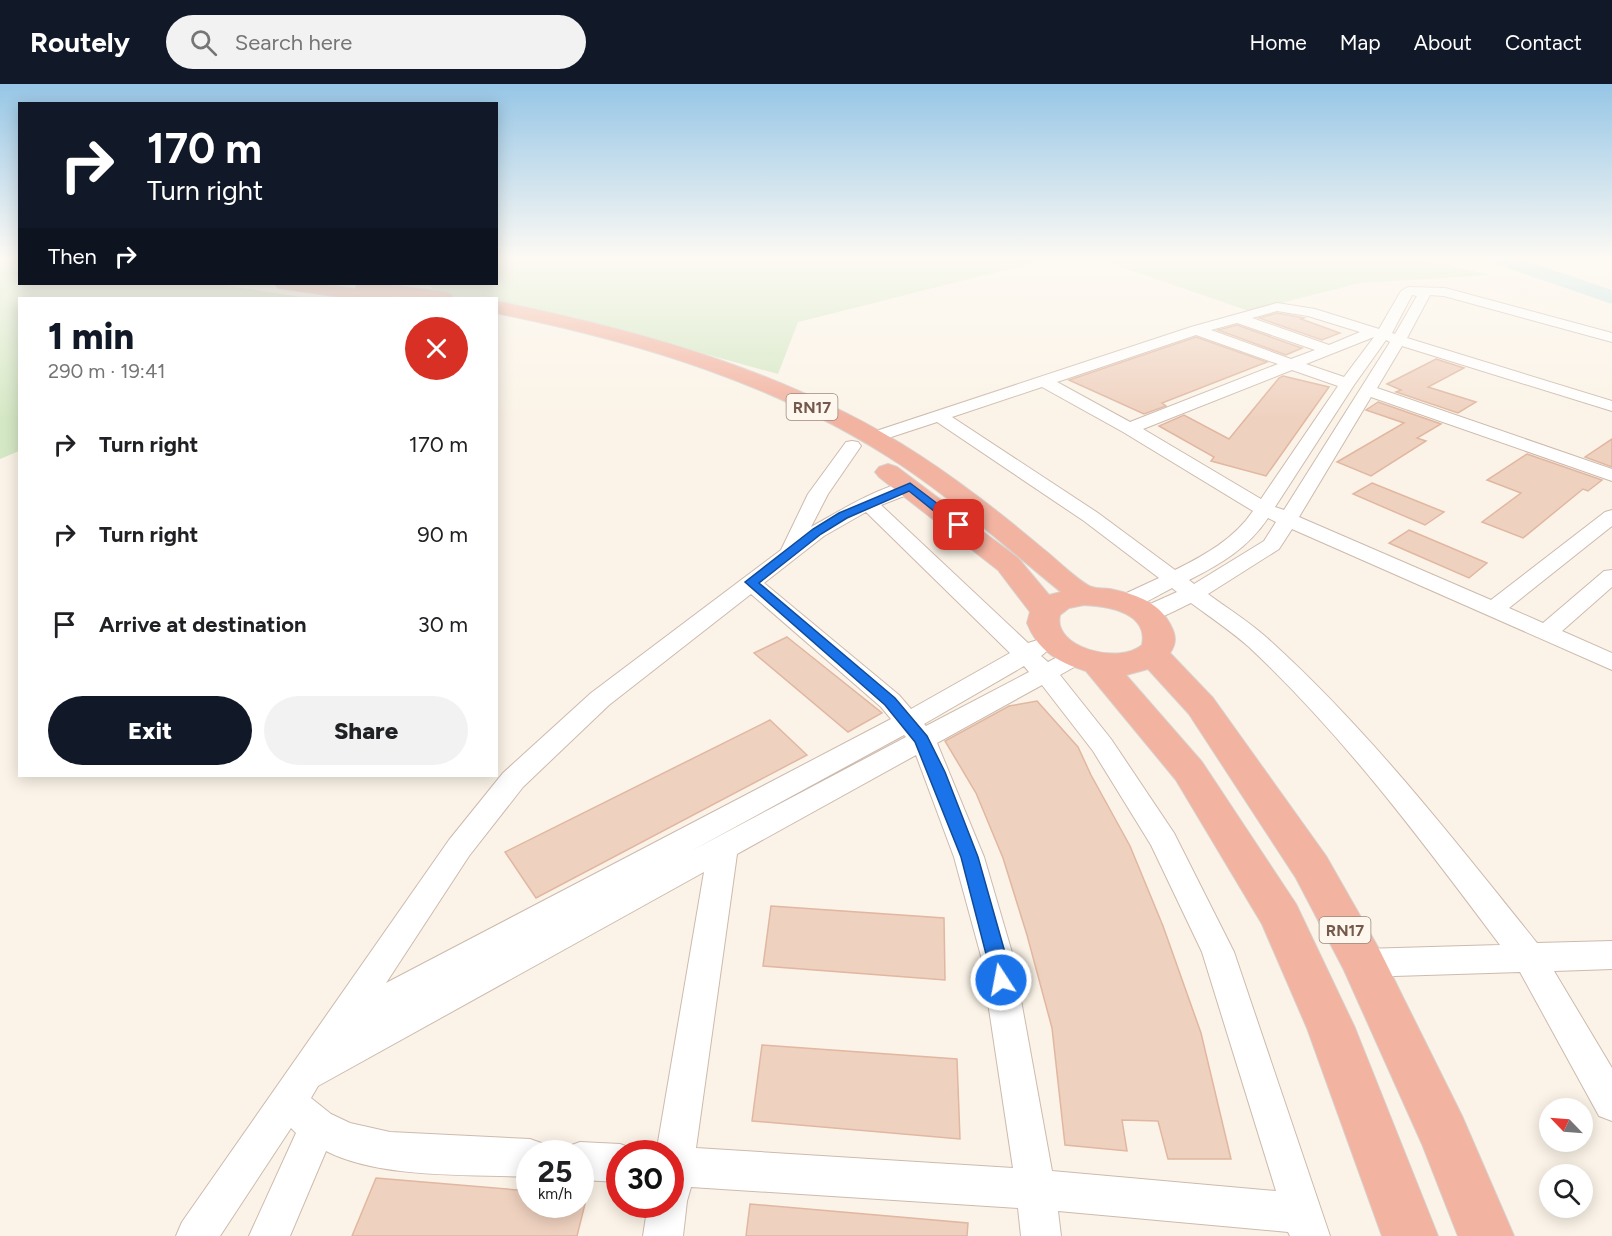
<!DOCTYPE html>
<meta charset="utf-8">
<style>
body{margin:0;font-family:Figtree,sans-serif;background:#f2f2f2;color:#202124;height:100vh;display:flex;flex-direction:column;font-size:22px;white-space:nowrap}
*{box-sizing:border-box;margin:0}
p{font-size:20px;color:#757577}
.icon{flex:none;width:33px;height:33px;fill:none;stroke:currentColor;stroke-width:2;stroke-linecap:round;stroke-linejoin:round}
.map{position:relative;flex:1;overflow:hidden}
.side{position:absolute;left:18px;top:213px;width:480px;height:480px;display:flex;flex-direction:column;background:#fff;border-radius:0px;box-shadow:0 3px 15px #0003}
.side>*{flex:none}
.guide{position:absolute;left:18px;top:18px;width:480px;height:183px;border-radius:0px;box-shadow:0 3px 15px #0003;background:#111827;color:#fff;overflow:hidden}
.needle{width:39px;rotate:295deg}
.fabs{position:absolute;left:1539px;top:1014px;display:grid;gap:12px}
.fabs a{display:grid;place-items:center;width:54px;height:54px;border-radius:50%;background:#fff;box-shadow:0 3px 15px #0003;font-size:30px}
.speed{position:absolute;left:516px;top:1056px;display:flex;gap:12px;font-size:30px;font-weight:700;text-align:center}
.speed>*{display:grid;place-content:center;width:78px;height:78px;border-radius:50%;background:#fff;box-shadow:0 3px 15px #0003;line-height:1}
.speed small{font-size:15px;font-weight:400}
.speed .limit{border:9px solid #d22;background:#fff;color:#111}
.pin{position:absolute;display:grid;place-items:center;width:51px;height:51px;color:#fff;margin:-26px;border-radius:12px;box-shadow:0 3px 9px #0006}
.me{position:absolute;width:66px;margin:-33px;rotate:349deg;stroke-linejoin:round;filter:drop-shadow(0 0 4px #0008)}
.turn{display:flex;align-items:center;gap:21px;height:126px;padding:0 30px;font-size:27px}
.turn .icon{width:78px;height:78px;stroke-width:2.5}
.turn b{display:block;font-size:42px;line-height:51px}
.then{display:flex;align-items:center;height:57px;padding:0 30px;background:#0003;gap:12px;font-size:22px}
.round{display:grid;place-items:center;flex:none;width:63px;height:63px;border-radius:32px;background:#f2f2f2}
.overview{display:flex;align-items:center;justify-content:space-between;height:102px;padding:0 30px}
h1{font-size:36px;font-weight:800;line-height:45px;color:#111827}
.primary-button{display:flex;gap:12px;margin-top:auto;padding:12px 30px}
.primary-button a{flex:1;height:69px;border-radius:36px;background:#111827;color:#fff;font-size:24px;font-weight:800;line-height:69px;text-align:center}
.primary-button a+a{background:#f2f2f2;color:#202124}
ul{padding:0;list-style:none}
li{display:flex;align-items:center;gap:18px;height:90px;padding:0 30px}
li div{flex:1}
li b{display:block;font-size:22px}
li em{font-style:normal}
header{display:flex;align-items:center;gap:36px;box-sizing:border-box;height:84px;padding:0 30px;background:#111827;color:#fff}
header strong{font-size:28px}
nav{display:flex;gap:33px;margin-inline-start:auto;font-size:21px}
.search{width:420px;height:54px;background:#f2f2f2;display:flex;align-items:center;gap:15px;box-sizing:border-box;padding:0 21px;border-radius:33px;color:#757577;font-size:22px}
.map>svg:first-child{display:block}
.green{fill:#d5e8c5}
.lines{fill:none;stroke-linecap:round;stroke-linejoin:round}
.river{fill:#bce0e4;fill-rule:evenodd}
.building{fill:#efd1bf;stroke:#e1b7a1;stroke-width:1.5}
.street-casing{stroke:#cdbaad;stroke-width:2}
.highway-casing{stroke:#d8d1cd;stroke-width:2}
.street{fill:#fff;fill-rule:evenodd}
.highway{fill:#f2b3a1;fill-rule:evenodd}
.route{fill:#1a73e8;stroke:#114b97;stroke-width:1.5}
.labels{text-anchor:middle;stroke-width:6;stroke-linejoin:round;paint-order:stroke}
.shield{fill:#fef7ed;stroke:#9d887c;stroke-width:1.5}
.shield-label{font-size:16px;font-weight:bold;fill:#74594c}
</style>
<header>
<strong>Routely</strong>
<div class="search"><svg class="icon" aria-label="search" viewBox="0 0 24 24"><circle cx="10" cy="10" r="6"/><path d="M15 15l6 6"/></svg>Search here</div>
<nav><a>Home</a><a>Map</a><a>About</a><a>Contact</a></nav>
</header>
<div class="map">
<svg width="1612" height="1152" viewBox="0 0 1612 1152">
<rect width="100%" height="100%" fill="#fbf3e7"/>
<g class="green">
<polygon points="0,174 19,174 20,200 217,200 308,214 20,214 19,367 0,375"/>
<polygon points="497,174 1053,174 798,238 778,290 572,233 497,219 496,214 467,214 439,211 428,200 496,200"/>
<polygon points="1095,174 1416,174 1490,191 1360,199 1249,227"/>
</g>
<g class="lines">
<polygon class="river" points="1487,174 1517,174 1612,206 1612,220 1490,178"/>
</g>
<g class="building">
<polygon points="1277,229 1299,233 1304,234 1301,235 1340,249 1322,256 1259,234"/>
<polygon points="1237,241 1302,264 1286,271 1218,246"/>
<polygon points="1196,253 1267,278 1162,319 1166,322 1144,330 1069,296"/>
<polygon points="1436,275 1464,284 1428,303 1476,318 1458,329 1396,308 1401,306 1387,300"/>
<polygon points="1283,292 1329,303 1266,392 1211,377 1214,373 1159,342 1184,331 1229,355 1279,294"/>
<polygon points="1378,318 1441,340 1417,354 1426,357 1371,392 1337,378 1404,339 1366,326"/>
<polygon points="1612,355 1612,383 1585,373"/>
<polygon points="1527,370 1602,396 1588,407 1583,405 1523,454 1482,438 1521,409 1487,396"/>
<polygon points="1372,399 1444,428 1425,441 1353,410"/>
<polygon points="1409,446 1487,479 1469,494 1389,459"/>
<polygon points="787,553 882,629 848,648 754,569"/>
<polygon points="1037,617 1078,663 1091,691 1130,762 1163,842 1201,949 1231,1075 1168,1075 1158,1037 1122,1036 1127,1067 1065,1061 1052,944 1027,851 1003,774 976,709 945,657 1009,622"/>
<polygon points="770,636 807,671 536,814 505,768"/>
<polygon points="771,822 944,834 945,896 763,882"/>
<polygon points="762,961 957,975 960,1055 752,1037"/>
<polygon points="376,1094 530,1107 530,1120 585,1120 577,1152 352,1152"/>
<polygon points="750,1120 968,1139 967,1152 746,1152"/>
</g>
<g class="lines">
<defs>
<g id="street">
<path d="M1408,203l37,1 167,45v9l-168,-46 -14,-1 -23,43 205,63v10l-210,-65 -25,42 235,81v12l-241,-84 -72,120 192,83 114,-88 7,-2v16l-103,82 34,15 61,-52 8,-1v17l-50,44 50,22v17l-320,-141 -13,20 -71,45c19,14 40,27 58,43 102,92 186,200 271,306l75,-2v28l-58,2 58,97v53l-13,-5 -79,-144 -157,5 -12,-4 -4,-10 4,-10 12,-4 137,-4c-78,-104 -156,-209 -251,-298 -18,-16 -39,-30 -58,-44 -16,7 -35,20 -52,16l-3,-5 3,-5 38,-17 -5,-4c-16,8 -36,23 -54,19l-3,-5 3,-5 41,-19 -75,-57 -147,-99 -64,21 -6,-1 -3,-4 3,-4 324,-107 86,-24 38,6 64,20 22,-38zM1412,211l5,1 -22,38 -3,-1zM1277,227l31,5 52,16 -31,13 -77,-27zM1237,239l78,27 -24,9 -80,-29zM1196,251l82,29 -148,58 -73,-40zM1374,253l-30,40 -38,-13zM1386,256l4,2 -106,168 -9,-3 79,-122zM1292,286l46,16 -77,113 -118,-70zM1042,303l81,45 130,79c-19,28 -48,44 -78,59l-77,-57 -146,-96zM1268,434l8,4 -12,19 -70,43 -5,-4c32,-16 59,-32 79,-62z"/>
<path d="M852,357l6,1 3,4 -33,48 -17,33c22,-12 82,-50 106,-44l2,4 -2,4 -36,14 147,138 13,-4 8,2 4,5 -12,10 7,6 19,-10 8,-2 8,2 4,5 -4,5 -23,13 51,64 63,94 60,119 96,284h-40l-2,-4 -230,-21 3,25h-40l-3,-28 -327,-21 -4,14 -4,35h-40l5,-32h22v-50h-14l48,-282 -386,214 -7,12 20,16 19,9 40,9 140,7 14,5 3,10h-17v23c-62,-3 -149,2 -204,-26l-36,85h-41l47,-103 -5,-5 -71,108h-44l6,-14 267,-382 54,-67 88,-80 190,-143 27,-56 38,-52zM866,428l144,141 -99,56 -12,-14 -135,-112 60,-47zM751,510l130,113 10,12 -505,264 83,-127 54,-69 86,-82zM1024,582l5,6 -103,54 -2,-2zM1042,601l51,66 58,94 51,107 74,239 -224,-20 -39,-215 -29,-99 -47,-114zM904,651l2,2 -215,114zM916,671l38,102 27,99 32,212 -317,-20 41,-294z"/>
<polygon points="580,1058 620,1060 634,1065 635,1070 620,1070 620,1098 580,1096 580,1070 564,1070 566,1063"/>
</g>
<g id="highway">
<polygon points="275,200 319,200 356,205 356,200 383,200 444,208 451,210 453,214 410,214 392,212 393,214 348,214 284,205 278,204"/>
<path d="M496,217c148,30 296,72 423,154 43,28 84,60 123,93 12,9 38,35 50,39 5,2 13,1 18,2 24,5 48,12 60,35 6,11 7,19 0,29l43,45 113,158 53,93 83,167 52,120h-56l-36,-92 -78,-174 -48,-92 -107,-164 -41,-45 -22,6 76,87 94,142 59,124 83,208h-56l-75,-208 -45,-104 -86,-144 -90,-109c-28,-9 -48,-20 -59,-48l3,-11 -32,-42 -119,-93 -4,-5 4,-5 9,-3 9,3 121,91 31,37 12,-3c-53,-43 -103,-89 -160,-127 -122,-81 -262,-123 -405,-152zM1084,521c23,1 65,7 58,40 -23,20 -90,3 -82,-30l9,-7z"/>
</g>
</defs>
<use href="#street" class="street-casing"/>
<use href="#highway" class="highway-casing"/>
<use href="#street" class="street"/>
<use href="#highway" class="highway"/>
</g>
<linearGradient id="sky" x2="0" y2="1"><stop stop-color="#96c6e6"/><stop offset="0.52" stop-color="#fdfaf4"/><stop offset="1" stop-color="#fdfaf4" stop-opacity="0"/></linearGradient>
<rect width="1612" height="335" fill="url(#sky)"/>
<polygon class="route" points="910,399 963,439 963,444 955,444 909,407 847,434 821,450 759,499 895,614 927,652 945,688 978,773 1006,872 1010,896 1008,901 1001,904 994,901 961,773 915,658 885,621 745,498 813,445 839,429"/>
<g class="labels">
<g class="shield">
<rect x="786.5" y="310" width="51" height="26" rx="4.5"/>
<rect x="1319.5" y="833" width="51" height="26" rx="4.5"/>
</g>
<g class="shield-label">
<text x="812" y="329">RN17</text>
<text x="1345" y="852">RN17</text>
</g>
</g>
</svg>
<div class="fabs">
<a><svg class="needle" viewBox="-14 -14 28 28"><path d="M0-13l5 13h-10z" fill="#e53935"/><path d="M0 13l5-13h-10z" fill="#757577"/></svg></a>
<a><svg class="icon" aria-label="search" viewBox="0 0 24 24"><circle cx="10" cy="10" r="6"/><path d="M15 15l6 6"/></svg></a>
</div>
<div class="speed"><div>25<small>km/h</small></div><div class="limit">30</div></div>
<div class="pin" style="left:959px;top:441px;background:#d93025"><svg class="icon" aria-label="arrive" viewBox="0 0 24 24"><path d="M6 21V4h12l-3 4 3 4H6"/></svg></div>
<svg class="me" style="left:1001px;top:896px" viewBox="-20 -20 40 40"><circle r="17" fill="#1a73e8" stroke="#fff" stroke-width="3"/><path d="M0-11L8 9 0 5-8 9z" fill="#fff"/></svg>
<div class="guide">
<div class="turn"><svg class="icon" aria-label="right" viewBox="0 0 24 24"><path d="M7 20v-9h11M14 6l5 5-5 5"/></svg><div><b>170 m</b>Turn right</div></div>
<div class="then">Then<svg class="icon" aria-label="right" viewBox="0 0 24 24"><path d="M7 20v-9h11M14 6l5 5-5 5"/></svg></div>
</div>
<section class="side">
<div class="overview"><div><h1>1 min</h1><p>290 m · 19:41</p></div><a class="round" style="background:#d93025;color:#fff"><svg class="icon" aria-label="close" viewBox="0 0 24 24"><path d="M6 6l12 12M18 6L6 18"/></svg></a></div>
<ul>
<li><svg class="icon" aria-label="right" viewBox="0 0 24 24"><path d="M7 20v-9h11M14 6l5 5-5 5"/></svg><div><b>Turn right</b></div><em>170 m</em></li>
<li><svg class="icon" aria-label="right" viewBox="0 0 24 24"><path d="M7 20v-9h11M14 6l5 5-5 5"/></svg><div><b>Turn right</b></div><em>90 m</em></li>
<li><svg class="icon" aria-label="arrive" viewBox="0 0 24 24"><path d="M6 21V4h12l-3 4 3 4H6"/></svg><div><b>Arrive at destination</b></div><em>30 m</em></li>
</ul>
<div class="primary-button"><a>Exit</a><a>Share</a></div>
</section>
</div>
